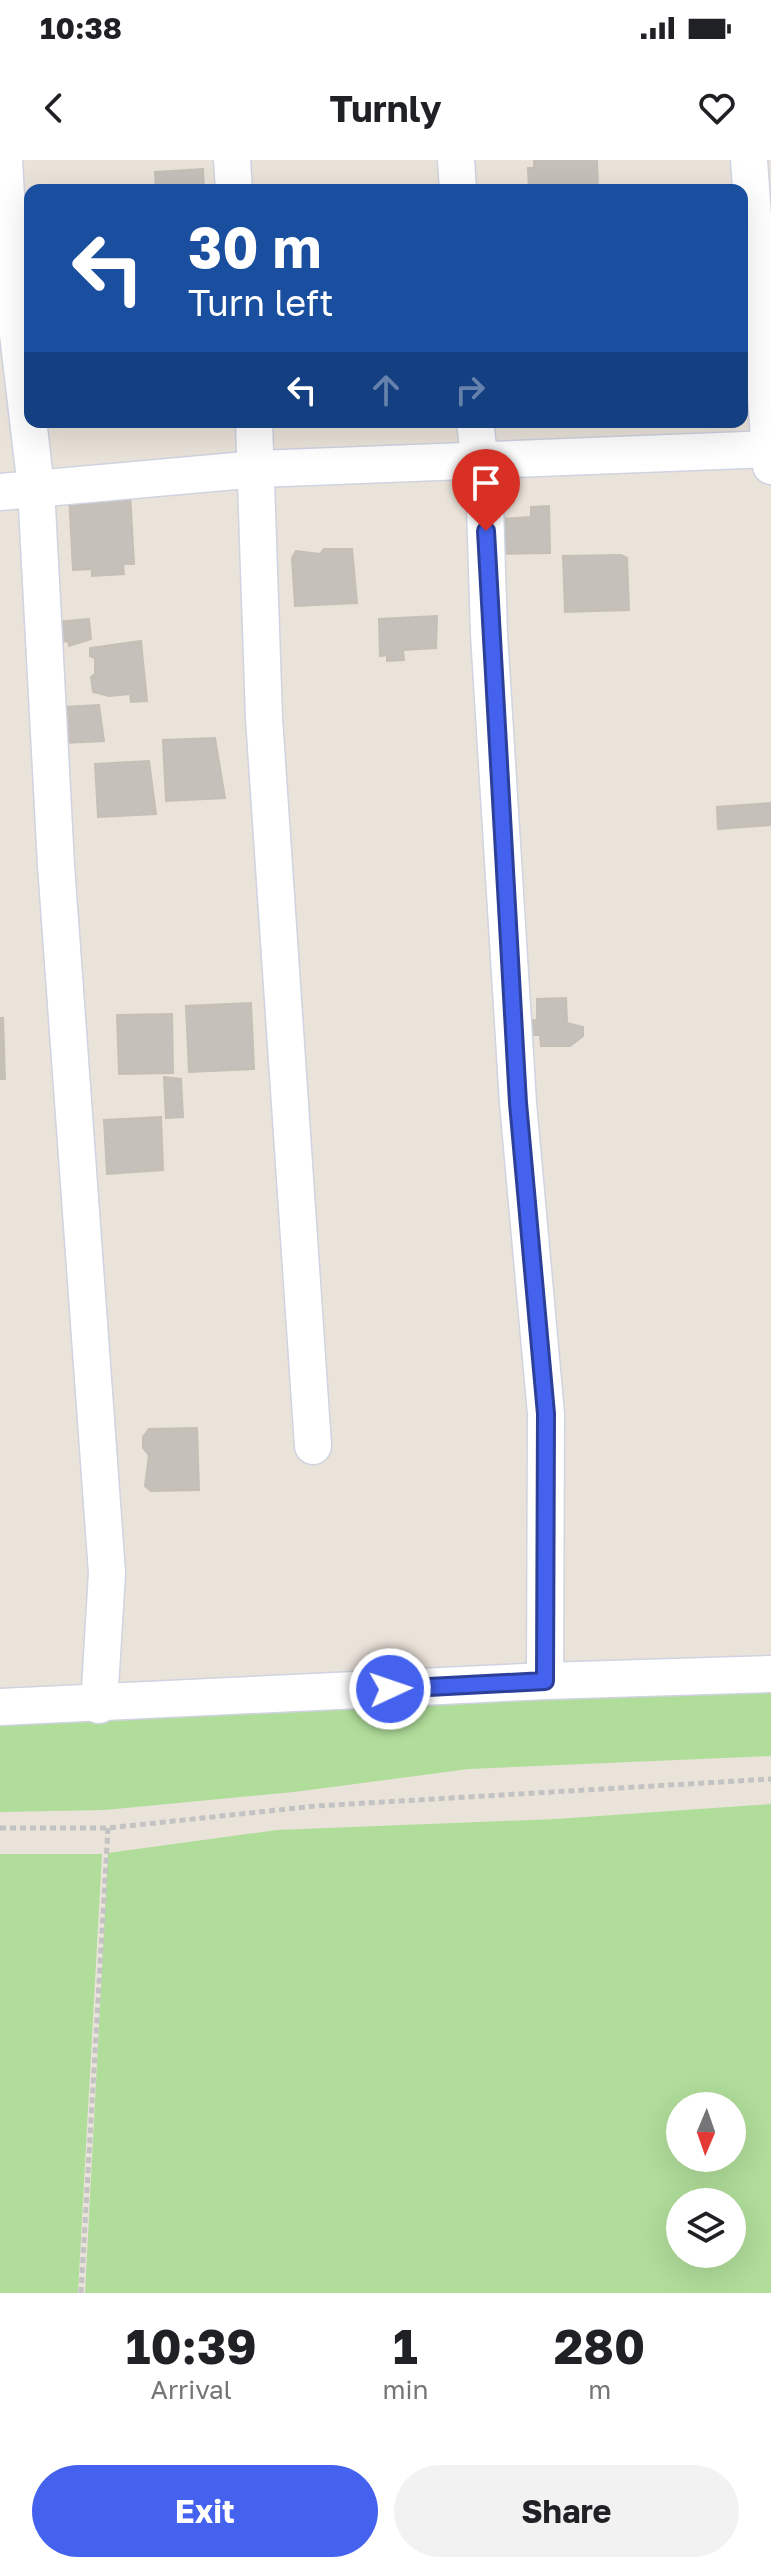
<!DOCTYPE html>
<style>
body{margin:0;font-family:"Golos Text",sans-serif;background:#f2f2f2;color:#202124;height:100vh;display:flex;flex-direction:column;font-size:30px;white-space:nowrap}
*{box-sizing:border-box;margin:0}
p{font-size:26px;color:#757577}
.icon{flex:none;width:44px;height:44px;fill:none;stroke:currentColor;stroke-width:2;stroke-linecap:round;stroke-linejoin:round}
.map{position:relative;height:2133px;overflow:hidden}
.drawer{display:flex;flex-direction:column;background:#fff;flex:1}
.drawer>*{flex:none}
.guide{position:absolute;left:24px;top:24px;width:724px;height:244px;border-radius:16px;box-shadow:0 8px 32px #0002;background:#1a4fa0;color:#fff;overflow:hidden}
.needle{width:52px;rotate:182deg}
.buttons{position:absolute;left:666px;top:1932px;display:grid;gap:16px}
.buttons a{display:grid;place-items:center;width:80px;height:80px;border-radius:50%;background:#fff;box-shadow:0 8px 32px #0002;font-size:40px}
.pin{position:absolute;display:grid;place-items:center;width:68px;height:68px;color:#fff;margin:-82px -34px;border-radius:50% 50% 50% 0;rotate:-45deg;box-shadow:0 0 8px #0007}
.pin .icon{rotate:45deg}
.me{position:absolute;width:88px;margin:-44px;rotate:87deg;stroke-linejoin:round;filter:drop-shadow(0 0 6px #0008)}
.turn{display:flex;align-items:center;gap:28px;height:168px;padding:0 32px;font-size:36px}
.turn .icon{width:104px;height:104px;stroke-width:2.5}
.turn b{display:block;font-size:56px;line-height:68px}
.lanes{display:flex;align-items:center;height:76px;padding:0 32px;background:#0003;justify-content:center;gap:40px;direction:ltr}
.lanes .off{opacity:.35}
.eta{display:flex;justify-content:space-evenly;align-items:center;height:136px;text-align:center}
.eta b{font-size:48px;font-weight:700;line-height:56px}
.button{display:flex;gap:16px;margin-top:auto;padding:16px 32px}
.button a{flex:1;height:92px;border-radius:48px;background:#4462ed;color:#fff;font-size:32px;font-weight:700;line-height:92px;text-align:center}
.button a+a{background:#f2f2f2;color:#202124}
.status{display:flex;justify-content:space-between;align-items:center;height:56px;padding:0 40px;background:#fff;direction:ltr}
.status svg{height:22px;fill:currentColor}
header{display:flex;justify-content:space-between;align-items:center;height:104px;padding:0 32px;background:#fff;font-size:36px;font-weight:700}
.map>svg:first-child{display:block}
.green{fill:#b0dd9a;fill-rule:evenodd}
.building{fill:#c5c0ba;stroke:#c5bfb5;stroke-width:2}
.lines{fill:none;stroke-linecap:round;stroke-linejoin:round}
.street-casing{stroke:#d0d3e0;stroke-width:39}
.path{stroke:#c3c3c3;stroke-width:5;stroke-dasharray:6 4;stroke-linecap:butt}
.street{stroke:#fff;stroke-width:36}
.route-casing{stroke:#2c409a;stroke-width:20}
.route{stroke:#4462ed;stroke-width:14}
</style>
<div class="status"><b>10:38</b><svg viewBox="0 0 49 12"><path d="M0 12V9h3v3zM5 12V6h3v6zM10 12V3h3v9zM15 12V0h3v12zM26 1h20v11H26zM47 4h2v5h-2z"/></svg></div>
<header><svg class="icon" aria-label="back" viewBox="0 0 24 24"><path d="M15 5l-7 7 7 7"/></svg>Turnly<svg class="icon" aria-label="heart" viewBox="0 0 24 24"><path d="M12 20l-8-8c-3-5 5-10 8-4 3-6 11-1 8 4z"/></svg></header>
<div class="map">
<svg width="771" height="2133" viewBox="0 0 771 2133">
<rect width="100%" height="100%" fill="#eae3da"/>
<g class="green">
<polygon points="771,1526 771,1596 469,1609 294,1632 105,1650 0,1652 0,1559"/>
<path d="M771,1644v489h-686l23,-440 169,-23 279,-11zM732,1946v52h-52v-52zM732,2042v52h-52v-52z"/>
<polygon points="0,1694 102,1694 78,2133 0,2133"/>
</g>
<g class="building">
<polygon points="534,0 597,0 598,30 529,30 528,8 534,8"/>
<polygon points="203,9 204,30 156,30 155,12"/>
<polygon points="130,332 134,404 123,404 124,414 92,416 92,409 73,410 69,335"/>
<polygon points="549,346 550,393 501,394 500,359 531,357 531,347"/>
<polygon points="324,389 352,389 357,443 295,446 292,398 296,391 320,394"/>
<polygon points="621,395 627,398 629,450 565,452 563,396"/>
<polygon points="437,456 436,488 403,490 404,500 387,501 387,495 380,496 379,459"/>
<polygon points="89,459 91,479 69,486 68,481 59,482 57,462"/>
<polygon points="141,481 147,541 131,542 130,534 109,536 93,532 91,517 95,514 95,498 90,496 90,488"/>
<polygon points="99,545 104,581 64,583 63,547"/>
<polygon points="215,578 225,638 166,641 163,580"/>
<polygon points="149,601 156,654 98,657 95,604"/>
<polygon points="771,643 771,665 718,669 717,647"/>
<polygon points="566,838 567,863 583,867 583,876 570,886 541,886 540,875 532,875 532,860 537,860 537,839"/>
<polygon points="251,843 254,909 189,912 186,846"/>
<polygon points="172,854 173,913 119,914 117,855"/>
<polygon points="0,858 3,858 5,919 0,919"/>
<polygon points="164,917 181,919 183,957 166,958"/>
<polygon points="161,957 163,1010 107,1014 104,960"/>
<polygon points="197,1268 199,1330 151,1331 145,1326 149,1295 143,1288 143,1277 149,1269"/>
</g>
<g class="lines">
<defs>
<g id="street">
<polyline points="4,0 10,106 36,328 56,705 107,1413 99,1545"/>
<polyline points="232,0 234,30"/>
<polyline points="456,0 458,30"/>
<polyline points="749,0 771,306"/>
<polyline points="254,262 264,558 313,1286"/>
<polyline points="475,262 485,346 489,474 518,943 546,1254 545,1521"/>
<polyline points="0,332 258,309 771,289"/>
<polyline points="0,1547 545,1521 771,1514"/>
</g>
</defs>
<use href="#street" class="street-casing"/>
<g class="path">
<polyline points="0,1668 108,1668 316,1646 771,1619"/>
<polyline points="81,2133 108,1668"/>
</g>
<use href="#street" class="street"/>
</g>
<g class="lines">
<defs>
<polyline id="route" points="390,1529 545,1521 546,1254 518,943 486,371"/>
</defs>
<use href="#route" class="route-casing"/>
<use href="#route" class="route"/>
</g>
</svg>
<div class="buttons">
<a><svg class="needle" viewBox="-14 -14 28 28"><path d="M0-13l5 13h-10z" fill="#e53935"/><path d="M0 13l5-13h-10z" fill="#757577"/></svg></a>
<a><svg class="icon" aria-label="layers" viewBox="0 0 24 24"><path d="M12 4l9 5-9 5-9-5zM3 14l9 5 9-5"/></svg></a>
</div>
<div class="pin" style="left:486px;top:371px;background:#d93025"><svg class="icon" aria-label="arrive" viewBox="0 0 24 24"><path d="M6 21V4h12l-3 4 3 4H6"/></svg></div>
<svg class="me" style="left:390px;top:1529px" viewBox="-20 -20 40 40"><circle r="17" fill="#4462ed" stroke="#fff" stroke-width="3"/><path d="M0-11L8 9 0 5-8 9z" fill="#fff"/></svg>
<div class="guide">
<div class="turn"><svg class="icon" aria-label="left" viewBox="0 0 24 24"><path d="M17 20v-9H6M10 6l-5 5 5 5"/></svg><div><b>30 m</b>Turn left</div></div>
<div class="lanes"><svg class="icon" aria-label="left" viewBox="0 0 24 24"><path d="M17 20v-9H6M10 6l-5 5 5 5"/></svg><svg class="icon off" aria-label="ahead" viewBox="0 0 24 24"><path d="M12 20V5M6 11l6-6 6 6"/></svg><svg class="icon off" aria-label="right" viewBox="0 0 24 24"><path d="M7 20v-9h11M14 6l5 5-5 5"/></svg></div>
</div>
</div>
<section class="drawer">
<div class="eta">
<div><b>10:39</b><p>Arrival</p></div>
<div><b>1</b><p>min</p></div>
<div><b>280</b><p>m</p></div>
</div>
<div class="button"><a>Exit</a><a>Share</a></div>
</section>
